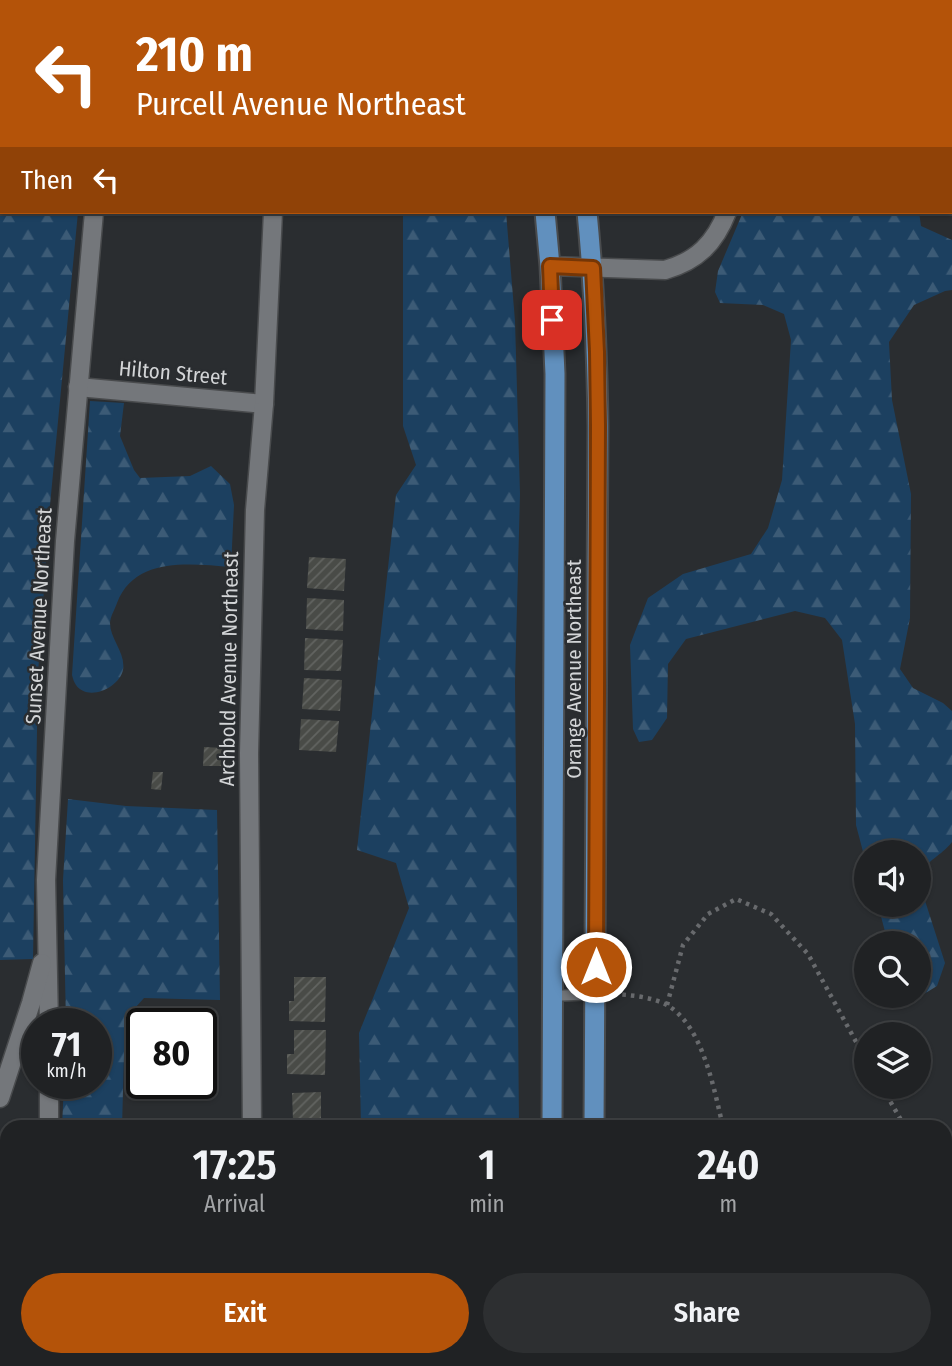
<!DOCTYPE html>
<style>
body{margin:0;font-family:"Fira Sans Condensed",sans-serif;background:#2d2f31;color:#f1f3f6;height:100vh;display:flex;flex-direction:column;font-size:26px;white-space:nowrap}
*{box-sizing:border-box;margin:0}
p{font-size:23px;color:#a2a4a6}
.icon{flex:none;width:38px;height:38px;fill:none;stroke:currentColor;stroke-width:2;stroke-linecap:round;stroke-linejoin:round}
.map{position:relative;flex:1;overflow:hidden}
.side{position:absolute;left:0px;top:1120px;width:952px;height:247px;display:flex;flex-direction:column;background:#202224;border-radius:21px 21px 0 0;box-shadow:0 2px 5px #0004,0 0 0 2px #3d3f41}
.side>*{flex:none}
.guide{position:absolute;left:0px;top:0px;width:952px;height:214px;box-shadow:0 2px 5px #0004,0 0 0 2px #3d3f41;background:#b45309;color:#fff;overflow:hidden}
.fabs{position:absolute;left:854px;top:840px;display:grid;gap:14px}
.fabs a{display:grid;place-items:center;width:77px;height:77px;border-radius:50%;background:#202224;box-shadow:0 2px 5px #0004,0 0 0 2px #3d3f41;font-size:35px}
.speed{position:absolute;left:21px;top:1008px;display:flex;gap:14px;font-size:35px;font-weight:700;text-align:center}
.speed>*{display:grid;place-content:center;width:91px;height:91px;border-radius:50%;background:#202224;box-shadow:0 2px 5px #0004,0 0 0 2px #3d3f41;line-height:1}
.speed small{font-size:18px;font-weight:400}
.speed .limit{border:4px solid #111;border-radius:10px;background:#fff;color:#111}
.pin{position:absolute;display:grid;place-items:center;width:60px;height:60px;color:#fff;margin:-30px;border-radius:14px;box-shadow:0 4px 10px #0006}
.me{position:absolute;width:77px;margin:-38px;rotate:0deg;stroke-linejoin:round;filter:drop-shadow(0 0 5px #0008)}
.turn{display:flex;align-items:center;gap:24px;height:147px;padding:0 21px;font-size:32px}
.turn .icon{width:91px;height:91px;stroke-width:2.5}
.turn b{display:block;font-size:49px;line-height:60px}
.then{display:flex;align-items:center;height:66px;padding:0 21px;background:#0003;gap:14px;font-size:26px}
.eta{display:flex;justify-content:space-evenly;align-items:center;height:119px;text-align:center}
.eta b{font-size:42px;font-weight:600;line-height:49px}
.cta{display:flex;gap:14px;margin-top:auto;padding:14px 21px}
.cta a{flex:1;height:80px;border-radius:42px;background:#b45309;color:#fff;font-size:28px;font-weight:600;line-height:80px;text-align:center}
.cta a+a{background:#2d2f31;color:#f1f3f6}
.map>svg:first-child{display:block}
.forest{fill:url(#forest-firs)}
.building{fill:url(#building-hatch)}
.lines{fill:none;stroke-linecap:round;stroke-linejoin:round}
.service-casing{stroke:#494b4d;stroke-width:13}
.minor-casing{stroke:#494b4d;stroke-width:21}
.trunk-casing{stroke:#494b4d;stroke-width:23}
.path{stroke:#686a6d;stroke-width:4.5;stroke-dasharray:3.5 5;stroke-linecap:butt}
.service{stroke:#74777b;stroke-width:10}
.minor{stroke:#74777b;stroke-width:18}
.trunk{stroke:#6190be;stroke-width:19}
.route-casing{stroke:#753606;stroke-width:18}
.route{stroke:#b45309;stroke-width:12}
.labels{text-anchor:middle;stroke-width:5;stroke-linejoin:round;paint-order:stroke}
.street-label{font-size:21px;fill:#d3d5d7;stroke:#2a2d30}
</style>
<div class="map">
<svg width="952" height="1366" viewBox="0 0 952 1366">
<defs>
<pattern id="forest-firs" width="22" height="20" patternUnits="userSpaceOnUse" patternTransform="scale(1.75)"><rect width="22" height="20" fill="#1c4060"/><path d="M5 1l3.5 6h-7zM16 11l3.5 6h-7z" fill="#3c5b76"/></pattern>
<pattern id="building-hatch" width="6" height="6" patternUnits="userSpaceOnUse" patternTransform="scale(1.75)"><rect width="6" height="6" fill="#494b47"/><path d="M-1 1l2-2M0 6l6-6M5 7l2-2" fill="none" stroke="#626461"/></pattern>
</defs>
<rect width="100%" height="100%" fill="#2a2d30"/>
<g class="forest">
<polygon points="0,25 2,25 2,212 78,212 50,505 38,673 33,959 0,960"/>
<polygon points="403,212 506,212 515,321 520,494 515,682 519,1127 361,1127 359,1033 409,908 396,863 357,850 396,495 416,465 403,426"/>
<path d="M743,212l84,1 3,-1h89l2,14 31,14v50l-7,1 -31,14 -25,37 3,58 19,94 -1,124 -10,51 13,19 30,15 9,8v131c-12,15 -23,16 -33,34v-24h-53v11l-10,-38 -1,-101 -13,-84 -17,-22 -30,-7 -109,28 -18,25 -1,54 -15,22 -13,2 -6,-13 -3,-84 18,-47 35,-24 68,-20 17,-26 14,-48 9,-140 -7,-26 -21,-9 -43,-2 -5,-11 3,-21z"/>
<path d="M90,401l34,2 -4,33 14,34 6,8 50,-2 21,-10 19,18 4,21 -3,62c-40,-3 -96,-11 -114,36 -2,6 -7,14 -7,20 0,16 16,30 13,47 -4,18 -35,32 -47,15 -2,-3 -3,-6 -4,-10z"/>
<polygon points="68,799 126,806 217,810 220,1000 144,998 125,1019 122,1127 62,1127 64,1083 96,1083 96,1024 66,1024 63,880"/>
<polygon points="919,882 945,963 937,986 924,994 919,992 919,943 888,943 878,905 919,905"/>
<polygon points="400,1360 510,1360 509,1366 404,1366"/>
</g>
<g class="building">
<polygon points="309,557 346,559 344,591 307,588"/>
<polygon points="307,598 344,600 343,631 306,629"/>
<polygon points="305,638 343,640 341,671 304,670"/>
<polygon points="304,678 342,680 340,711 302,709"/>
<polygon points="301,719 339,721 336,752 299,750"/>
<polygon points="204,747 225,748 224,766 203,766"/>
<polygon points="153,772 163,772 161,790 151,789"/>
<polygon points="294,977 326,977 325,1022 289,1021 289,1001 294,1001"/>
<polygon points="294,1030 326,1030 325,1075 287,1074 287,1054 294,1054"/>
<polygon points="321,1092 321,1127 287,1127 286,1120 293,1120 292,1093"/>
<rect x="301" y="1360" width="32" height="6"/>
</g>
<g class="lines">
<defs>
<polyline id="service" points="552,996 595,994"/>
<g id="minor">
<polyline points="77,0 78,2"/>
<polyline points="260,0 261,2"/>
<polyline points="794,2 795,0"/>
<polyline points="0,13 2,13"/>
<path d="M550,266l115,4c32,-9 50,-27 62,-58"/>
<polyline points="78,387 264,404"/>
<polyline points="49,1024 46,880 65,541 94,212"/>
<polyline points="0,1098 31,1003 42,963"/>
<polyline points="49,1127 49,1083"/>
<polyline points="252,1127 249,753 255,510 264,404 273,212"/>
<polyline points="254,1360 254,1366"/>
<polyline points="42,1366 42,1360"/>
</g>
<g id="trunk">
<polyline points="506,0 507,2"/>
<polyline points="550,0 550,2"/>
<polyline points="545,212 550,266 555,374 552,1127"/>
<path d="M587,212c7,71 10,143 11,214l-4,701"/>
<polyline points="543,1366 543,1360"/>
<polyline points="586,1366 586,1360"/>
</g>
</defs>
<use href="#service" class="service-casing"/>
<use href="#minor" class="minor-casing"/>
<use href="#trunk" class="trunk-casing"/>
<g class="path">
<path d="M614,994c17,1 38,3 53,11 36,21 47,84 56,122"/>
<polyline points="667,1005 683,945 708,914 736,899 771,914 808,954 866,1060"/>
<polyline points="882,1087 905,1127"/>
<polyline points="945,1177 952,1181"/>
<polyline points="788,1360 790,1366"/>
</g>
<use href="#service" class="service"/>
<use href="#minor" class="minor"/>
<use href="#trunk" class="trunk"/>
</g>
<g class="lines">
<defs>
<polyline id="route" points="552,320 550,266 593,268 597,352 598,426 596,967"/>
</defs>
<use href="#route" class="route-casing"/>
<use href="#route" class="route"/>
</g>
<g class="labels">
<g class="street-label">
<text transform="translate(173 373) rotate(5)" y="7">Hilton Street</text>
<text transform="translate(39 616) rotate(-87)" y="7">Sunset Avenue Northeast</text>
<text transform="translate(229 669) rotate(-89)" y="7">Archbold Avenue Northeast</text>
<text transform="translate(574 669) rotate(-90)" y="7">Orange Avenue Northeast</text>
</g>
</g>
</svg>
<div class="fabs">
<a><svg class="icon" aria-label="sound" viewBox="0 0 24 24"><path d="M4 9h4l5-4v14l-5-4H4zM17 9q2 3 0 6"/></svg></a>
<a><svg class="icon" aria-label="search" viewBox="0 0 24 24"><circle cx="10" cy="10" r="6"/><path d="M15 15l6 6"/></svg></a>
<a><svg class="icon" aria-label="layers" viewBox="0 0 24 24"><path d="M12 4l9 5-9 5-9-5zM3 14l9 5 9-5"/></svg></a>
</div>
<div class="speed"><div>71<small>km/h</small></div><div class="limit">80</div></div>
<div class="pin" style="left:552px;top:320px;background:#d93025"><svg class="icon" aria-label="arrive" viewBox="0 0 24 24"><path d="M6 21V4h12l-3 4 3 4H6"/></svg></div>
<svg class="me" style="left:596px;top:967px" viewBox="-20 -20 40 40"><circle r="17" fill="#b45309" stroke="#fff" stroke-width="3"/><path d="M0-11L8 9 0 5-8 9z" fill="#fff"/></svg>
<div class="guide">
<div class="turn"><svg class="icon" aria-label="left" viewBox="0 0 24 24"><path d="M17 20v-9H6M10 6l-5 5 5 5"/></svg><div><b>210 m</b>Purcell Avenue Northeast</div></div>
<div class="then">Then<svg class="icon" aria-label="left" viewBox="0 0 24 24"><path d="M17 20v-9H6M10 6l-5 5 5 5"/></svg></div>
</div>
<section class="side">
<div class="eta">
<div><b>17:25</b><p>Arrival</p></div>
<div><b>1</b><p>min</p></div>
<div><b>240</b><p>m</p></div>
</div>
<div class="cta"><a>Exit</a><a>Share</a></div>
</section>
</div>
